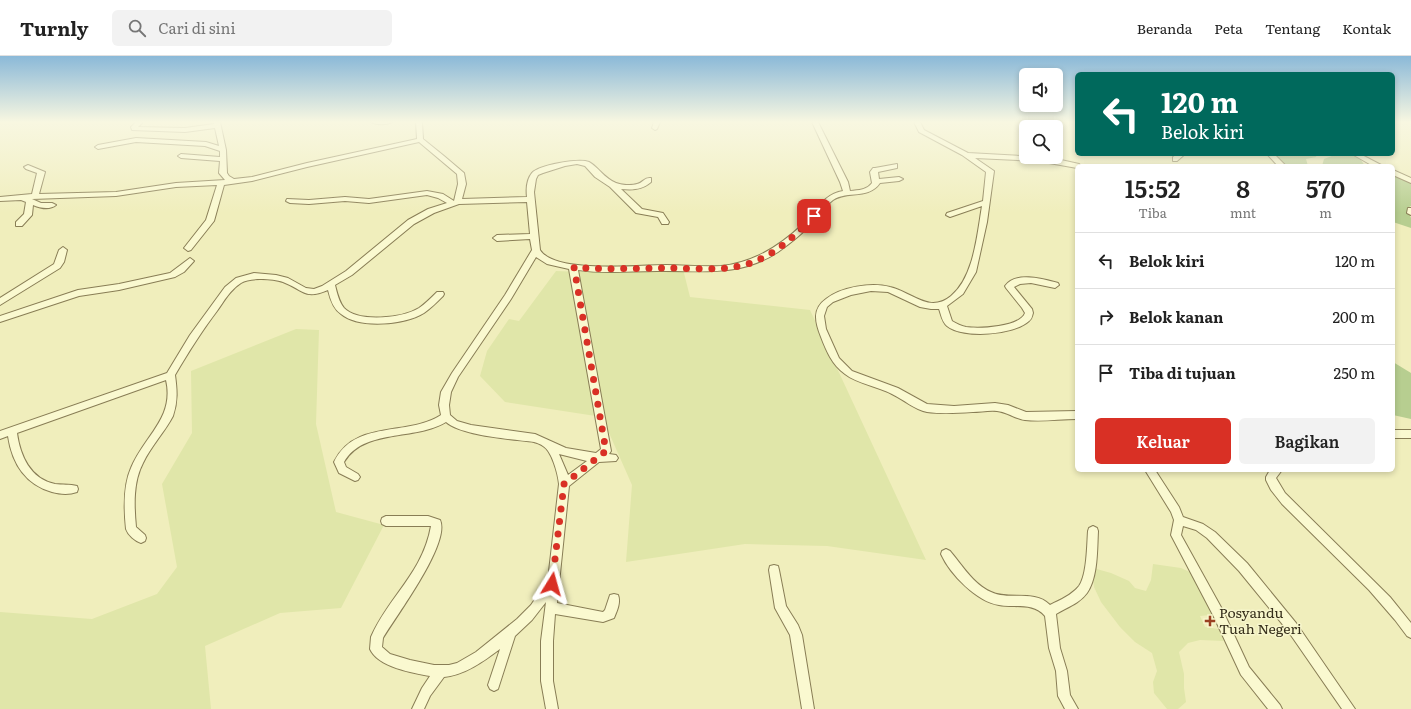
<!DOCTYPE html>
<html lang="id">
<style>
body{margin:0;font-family:Literata,serif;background:#f2f2f2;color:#222;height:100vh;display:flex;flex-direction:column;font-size:15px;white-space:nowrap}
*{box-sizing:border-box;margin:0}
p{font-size:13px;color:#767676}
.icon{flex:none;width:22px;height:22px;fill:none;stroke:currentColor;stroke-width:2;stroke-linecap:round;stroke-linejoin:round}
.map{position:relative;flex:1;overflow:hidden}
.drawer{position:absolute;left:1075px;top:108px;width:320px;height:308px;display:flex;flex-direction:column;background:#fff;border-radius:6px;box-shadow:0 2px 6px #0003}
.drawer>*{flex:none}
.hud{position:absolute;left:1075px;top:16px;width:320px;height:84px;border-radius:6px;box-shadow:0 2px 6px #0003;background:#00695c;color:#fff;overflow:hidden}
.tools{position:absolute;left:1019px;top:12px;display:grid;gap:8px}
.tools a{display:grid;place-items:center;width:44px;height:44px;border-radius:6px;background:#fff;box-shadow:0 2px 6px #0003;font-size:20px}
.pin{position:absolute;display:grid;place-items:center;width:34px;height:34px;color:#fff;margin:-17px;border-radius:8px;box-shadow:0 2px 6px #0006}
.me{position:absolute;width:44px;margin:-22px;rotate:8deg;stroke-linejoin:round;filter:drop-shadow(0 0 3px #0008)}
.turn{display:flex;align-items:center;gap:14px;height:84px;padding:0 20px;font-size:18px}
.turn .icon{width:52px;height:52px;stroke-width:2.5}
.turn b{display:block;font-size:28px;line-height:34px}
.eta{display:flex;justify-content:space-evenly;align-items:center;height:68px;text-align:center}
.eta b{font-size:24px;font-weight:600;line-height:28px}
.cta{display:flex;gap:8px;margin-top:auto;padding:8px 20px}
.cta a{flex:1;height:46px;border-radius:6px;background:#d93025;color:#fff;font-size:16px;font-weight:600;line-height:46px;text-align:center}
.cta a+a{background:#f2f2f2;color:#222}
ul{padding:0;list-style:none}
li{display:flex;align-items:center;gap:12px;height:56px;padding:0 20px;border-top:1px solid #e0e0e0}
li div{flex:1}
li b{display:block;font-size:15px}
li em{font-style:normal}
header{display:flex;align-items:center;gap:24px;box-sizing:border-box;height:56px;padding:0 20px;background:#fff;border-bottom:1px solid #e0e0e0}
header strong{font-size:19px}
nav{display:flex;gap:22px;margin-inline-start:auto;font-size:14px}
.search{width:280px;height:36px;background:#f2f2f2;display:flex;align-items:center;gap:10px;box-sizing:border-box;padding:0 14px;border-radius:6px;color:#767676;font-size:15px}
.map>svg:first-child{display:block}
.farmland{fill:#e0e6a9}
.green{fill:#b7ce90}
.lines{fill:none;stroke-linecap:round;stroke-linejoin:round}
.minor-casing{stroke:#887d55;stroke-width:2}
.minor{fill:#faf9d0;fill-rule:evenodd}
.route{stroke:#d93025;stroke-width:7;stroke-dasharray:0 12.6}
.poi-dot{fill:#9a4022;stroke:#f7f6cc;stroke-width:1.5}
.labels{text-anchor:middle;stroke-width:3;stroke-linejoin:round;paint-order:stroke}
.near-poi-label{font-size:14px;fill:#362f1b;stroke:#f7f6cc;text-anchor:start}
</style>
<header>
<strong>Turnly</strong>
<div class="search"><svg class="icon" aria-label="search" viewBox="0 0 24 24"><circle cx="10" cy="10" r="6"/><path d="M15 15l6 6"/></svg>Cari di sini</div>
<nav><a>Beranda</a><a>Peta</a><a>Tentang</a><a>Kontak</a></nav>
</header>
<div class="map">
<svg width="1411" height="653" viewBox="0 0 1411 653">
<rect width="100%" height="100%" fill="#f0eebc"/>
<g class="farmland">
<polygon points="683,213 690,241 810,254 926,504 827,490 745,488 626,506 632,429 602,361 505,346 480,320 487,295 509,263 519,265 556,215 582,216"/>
<polygon points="296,273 319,274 316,368 336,456 384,469 341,552 280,557 205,590 211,653 0,653 0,556 92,563 157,538 177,511 162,428 192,377 191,315"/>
<polygon points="1153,508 1181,512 1192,517 1198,526 1203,542 1212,554 1211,559 1200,560 1205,571 1219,573 1224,585 1200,584 1188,587 1179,596 1184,618 1184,632 1186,646 1178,653 1167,653 1154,637 1153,626 1157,615 1152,597 1135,586 1120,571 1101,546 1094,531 1093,512 1111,517 1129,525 1135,532 1146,535 1151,524"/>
</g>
<g class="green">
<polygon points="1272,98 1317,98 1316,101 1306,103 1308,110 1284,110"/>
<polygon points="1337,98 1353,98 1363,103 1361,104 1365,110 1322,110 1324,103"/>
<polygon points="1393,117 1411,126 1411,150 1407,152 1411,162 1411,172 1393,166"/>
<polygon points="1393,306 1411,317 1411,363 1393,359"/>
</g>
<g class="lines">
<defs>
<g id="minor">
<path d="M136,66h7l-5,5 47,1 29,-4v-2h6l6,28 1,23 2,3 5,3 18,-2 55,-14 110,-24 -1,-17h6l1,17 21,17 20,17 2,11 -4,15 65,-2c-1,-8 0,-18 5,-24 7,-8 47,-15 57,-11 8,4 16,17 27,21 5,2 15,3 21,1 6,-1 7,-7 14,-6v4c-9,8 -19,8 -30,7l21,20 21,4 6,9 -1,2h-6l-4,-7 -22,-4 -26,-26 -15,-10 -10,-11 -8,-2 -12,2 -22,7 -5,2 -2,4 -2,13 6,58c15,24 99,15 126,15 18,0 37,2 55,1 32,-3 59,-20 82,-42 13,-13 21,-30 40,-33l-3,-9 -28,-60h6l30,60 2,9c9,-1 17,-1 22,-8l-2,-11 3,-4h2l22,-4v4l-19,4 1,7 20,-2 4,2 -4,2 -19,2c-12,17 -32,7 -47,17 -9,7 -15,17 -23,25 -9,10 -21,19 -32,27 -40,26 -77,18 -121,19 -27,0 -53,3 -79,-1l33,181 -2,3 7,1 2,3 -2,3 -17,1 -30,24 -12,117 46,9 2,-2 5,-15 4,-1 4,1c3,7 -1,16 -4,23l-11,4 -48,-8 -2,27v40l5,28h-12l-5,-28v-40l5,-39 -14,18 -17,16 -17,53 -4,2 -4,-2 -2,-4 12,-36c-16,12 -35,26 -56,28l-14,19 -6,13h-12l10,-21 8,-12c-17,-3 -52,-9 -60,-27l1,-12c17,-40 52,-64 60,-111h-45l-4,-2 -1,-3 1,-3 4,-2h42l12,4c11,23 -44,96 -57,118l-1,9 8,7 20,6 24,5h15l8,-2 19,-11 41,-33 14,-14 17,-25 11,-96c-1,-10 -7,-33 -16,-38 -2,-2 -6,-3 -9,-4 -22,-3 -72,-6 -88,-20 -31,19 -82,6 -102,40l2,5 12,7 2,3 -2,3 -3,1 -16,-8 -5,-11c21,-43 73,-25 107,-47l-2,-10 2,-13 11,-19 53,-78 27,-45 -2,-11 -33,2 -4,-3 4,-3 33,-1 -3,-32 -68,2 -25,9 -20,11 -62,51 -17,10c2,8 4,17 9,23 14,15 59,10 75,0 6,-4 12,-10 18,-16h6l1,2 -1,2c-6,6 -12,12 -19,17 -19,12 -65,16 -83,1 -8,-5 -11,-16 -13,-24 -24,10 -24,0 -45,-8 -10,-3 -33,-5 -42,1 -11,7 -17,18 -24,28 -16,21 -29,42 -42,64 2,15 3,26 -2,41 -9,17 -22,30 -30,47 -10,19 -9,43 -7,64l9,8 1,3 -1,3 -4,2c-6,-2 -13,-8 -15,-14 -2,-19 -3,-43 5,-61 13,-32 44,-50 35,-88l-149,53c3,22 13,46 38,51 7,1 15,0 22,2l1,3 -1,3c-8,3 -18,2 -25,0 -27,-8 -40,-29 -44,-56l-8,3v-8l167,-58 23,-38 35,-48 11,-9 18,-5 22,2 12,3 18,10 8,1 8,-3 24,-15 62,-51 20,-11 19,-6 -9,-5 -11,-3 -58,8 -24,-2 -36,3 -19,-1 -4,-2 1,-2 22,1 36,-3 24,2 58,-8 16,3 11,7 4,-17 -1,-10 -38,-32 -112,25 -55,14 -28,4 -10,36 -23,29 -3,1 -4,-3 22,-28 11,-35 -41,2 -60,9 -84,3 9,4h11l4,2c-6,5 -16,3 -23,0l-1,10 -10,11h-6v-4l8,-8 2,-12 -5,-2 -21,1v-4l32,-3 5,-21 -11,-4 -2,-2 4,-2 17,7 -6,22 77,-2 60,-9 49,-3 -6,-7 1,-12 -39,-3 -3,-2 3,-2 39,3v-6l-15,-5 -69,-4 -38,7 -3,-2 3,-2 38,-7 70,4 13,4 -4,-18 -30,4 -53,-2 -1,-3zM536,201l11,7 22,5 32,180 -5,4 -30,-5 -31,-14 -64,-9 -14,-4 -7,-6 -1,-10 2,-13 7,-15 53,-78zM559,398l28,7 -19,14z"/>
<path d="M371,66h21c-4,3 -17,3 -21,0z"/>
<polygon points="654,66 660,66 657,73 655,74 652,72"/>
<path d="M914,66h6l4,8 44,23 71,4 22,3 18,4 2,2h-4v2l-39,-7 -63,-3 19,13 -7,51 -11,50 -13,22 -16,12 5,15c5,3 9,5 14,6 13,2 54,0 59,-14l-3,-5 -16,-20 -1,-2c11,-15 38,-7 53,-3l1,2 -4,3 -24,-5 -11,1 -6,3 18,22 1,4c-1,3 -1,6 -4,8 -15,14 -66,18 -82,5 -5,-4 -6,-12 -8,-17h-8l-11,-2 -32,-15 -17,-1 -20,4 -18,7 -6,5 -3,9 2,13 13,29 13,13 46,17 29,16 27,2 41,-3 13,2 18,7 51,-1v8c-17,0 -35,3 -52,1 -9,-1 -18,-8 -28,-9 -8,-1 -17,1 -24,1 -16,1 -31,2 -46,0 -12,-2 -24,-13 -35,-18 -13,-7 -36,-11 -47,-20 -13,-9 -19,-24 -24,-37 -6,-15 -9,-28 5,-38 15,-12 45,-17 64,-12 22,5 39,27 61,9 23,-19 26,-61 31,-90l-32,11 -4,-2 1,-2 36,-12 3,-29 -24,-17 -43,-23z"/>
<polygon points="1177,98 1185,98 1177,105 1173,105 1173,101"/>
<polygon points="1267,98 1274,98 1286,110 1278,110"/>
<polygon points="1352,98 1360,98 1383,110 1373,110"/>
<polygon points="1393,114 1411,122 1411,127 1393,119"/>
<polygon points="1408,152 1411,152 1411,159 1407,157"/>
<polygon points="63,191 67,194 64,206 60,212 0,249 0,242 54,208 59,194"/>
<polygon points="190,202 194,205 184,216 175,221 119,234 79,240 0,266 0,260 78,234 119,228 170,217"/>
<rect x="1393" y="374" width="18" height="8"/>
<polygon points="1145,414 1155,414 1179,451 1183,461 1203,468 1215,476 1247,507 1296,567 1355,653 1342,653 1288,575 1239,515 1207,482 1196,474 1183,470 1181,479 1222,553 1249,611 1280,649 1282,653 1268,653 1241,619 1214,561 1171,479 1174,464 1171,456"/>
<polygon points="1270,414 1282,414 1276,422 1285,437 1390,541 1411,567 1411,582 1407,580 1395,564 1369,534 1282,448 1271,434 1266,424 1266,421"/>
<path d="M1093,470l4,2 1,3c-1,19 0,46 -11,62 -7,10 -21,15 -31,21l4,34 7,23 3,24 8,14h-13l-7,-13 -2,-25 -7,-23 -4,-32c-12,-14 -30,-8 -46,-11 -22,-3 -49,-31 -58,-51l1,-3 4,-2 4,2c12,14 23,33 41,41 18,9 43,-3 59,13 10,-5 22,-10 29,-19 8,-11 8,-41 9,-55l1,-3z"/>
<polygon points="774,509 778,510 779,514 786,550 798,569 802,579 814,653 802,653 790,579 775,552 769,514 770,510"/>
</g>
</defs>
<use href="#minor" class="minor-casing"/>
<use href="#minor" class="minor"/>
</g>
<linearGradient id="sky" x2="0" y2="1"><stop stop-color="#8bb9d8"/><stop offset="0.42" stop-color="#f8f7e1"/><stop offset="1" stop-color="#f8f7e1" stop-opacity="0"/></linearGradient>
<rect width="1411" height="157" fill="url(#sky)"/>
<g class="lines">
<path class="route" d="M552,528l12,-100 42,-33 -32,-184c30,3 61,1 91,1 28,0 59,4 86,-5 25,-9 45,-28 63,-47"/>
</g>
<path class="poi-dot" d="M1208 559h4v4h4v4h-4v4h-4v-4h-4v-4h4z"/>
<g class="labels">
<g class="near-poi-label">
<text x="1219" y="562">Posyandu<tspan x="1219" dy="16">Tuah Negeri</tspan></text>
</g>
</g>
</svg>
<div class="tools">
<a><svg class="icon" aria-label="sound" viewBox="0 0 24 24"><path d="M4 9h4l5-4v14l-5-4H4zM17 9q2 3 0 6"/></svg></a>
<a><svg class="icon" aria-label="search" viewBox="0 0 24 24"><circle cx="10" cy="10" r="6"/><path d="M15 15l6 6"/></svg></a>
</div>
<div class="pin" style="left:814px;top:160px;background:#d93025"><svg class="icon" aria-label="arrive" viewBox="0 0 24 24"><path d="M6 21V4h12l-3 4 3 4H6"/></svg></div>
<svg class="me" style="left:552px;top:528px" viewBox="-20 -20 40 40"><path d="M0-17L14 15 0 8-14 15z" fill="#d93025" stroke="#fff" stroke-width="4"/></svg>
<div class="hud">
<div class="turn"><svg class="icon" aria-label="left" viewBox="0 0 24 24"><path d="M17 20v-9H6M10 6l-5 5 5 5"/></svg><div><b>120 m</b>Belok kiri</div></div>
</div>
<section class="drawer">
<div class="eta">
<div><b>15:52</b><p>Tiba</p></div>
<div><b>8</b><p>mnt</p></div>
<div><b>570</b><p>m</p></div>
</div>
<ul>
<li><svg class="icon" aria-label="left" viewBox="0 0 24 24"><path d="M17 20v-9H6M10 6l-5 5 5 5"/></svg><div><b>Belok kiri</b></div><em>120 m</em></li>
<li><svg class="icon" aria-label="right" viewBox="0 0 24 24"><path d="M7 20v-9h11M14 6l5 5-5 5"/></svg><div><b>Belok kanan</b></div><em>200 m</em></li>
<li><svg class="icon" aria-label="arrive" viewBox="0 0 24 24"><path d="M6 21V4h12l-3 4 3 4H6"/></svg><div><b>Tiba di tujuan</b></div><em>250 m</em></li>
</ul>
<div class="cta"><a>Keluar</a><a>Bagikan</a></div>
</section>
</div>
